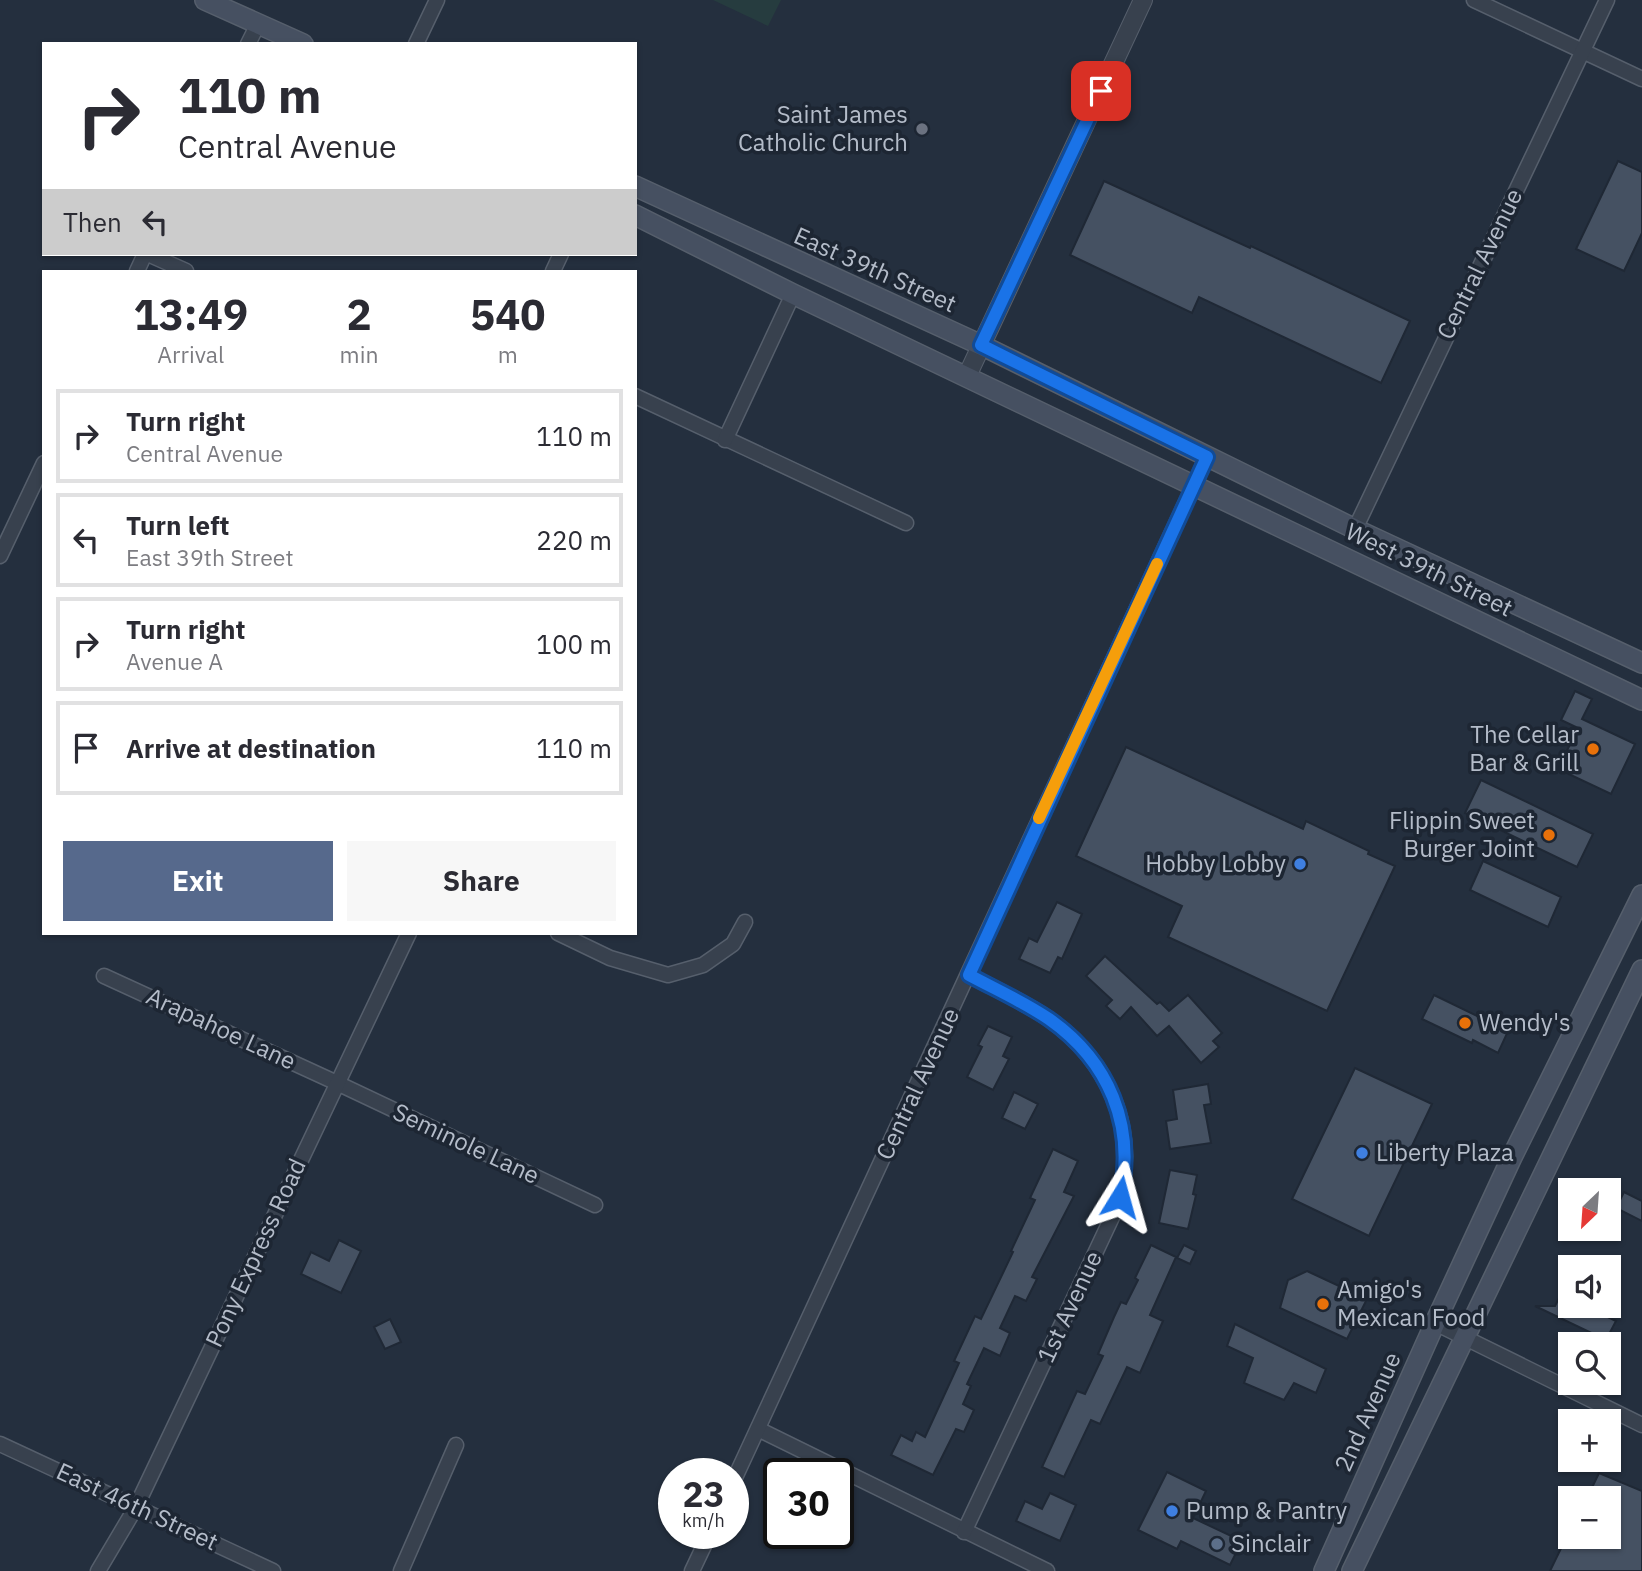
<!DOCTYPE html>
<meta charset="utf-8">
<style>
body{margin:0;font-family:"IBM Plex Sans",sans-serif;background:#f7f7f7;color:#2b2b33;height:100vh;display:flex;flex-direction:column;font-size:26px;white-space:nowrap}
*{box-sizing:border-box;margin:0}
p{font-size:23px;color:#7c7c81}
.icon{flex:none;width:38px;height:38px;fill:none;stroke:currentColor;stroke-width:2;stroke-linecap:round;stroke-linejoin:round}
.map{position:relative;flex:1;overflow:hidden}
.sheet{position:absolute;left:42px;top:270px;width:595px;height:665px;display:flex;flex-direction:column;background:#fff;border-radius:0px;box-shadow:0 2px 5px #0004}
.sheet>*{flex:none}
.top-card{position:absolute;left:42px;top:42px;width:595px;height:214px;border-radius:0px;box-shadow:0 2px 5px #0004;background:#fff;color:#2b2b33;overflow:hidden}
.needle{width:46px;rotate:205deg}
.fabs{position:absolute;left:1558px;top:1178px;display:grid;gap:14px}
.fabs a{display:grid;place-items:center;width:63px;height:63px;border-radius:0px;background:#fff;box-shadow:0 2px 5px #0004;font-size:35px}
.speed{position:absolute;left:658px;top:1458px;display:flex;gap:14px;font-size:35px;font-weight:700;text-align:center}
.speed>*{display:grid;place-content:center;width:91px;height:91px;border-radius:50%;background:#fff;box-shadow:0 2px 5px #0004;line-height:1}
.speed small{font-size:18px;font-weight:400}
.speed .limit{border:4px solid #111;border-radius:10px;background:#fff;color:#111}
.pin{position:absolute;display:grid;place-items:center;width:60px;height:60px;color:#fff;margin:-30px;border-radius:14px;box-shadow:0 4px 10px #0006}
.me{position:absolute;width:77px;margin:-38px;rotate:8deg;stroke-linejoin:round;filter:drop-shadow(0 0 5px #0008)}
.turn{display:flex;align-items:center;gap:24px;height:147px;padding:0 21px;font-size:32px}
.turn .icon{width:91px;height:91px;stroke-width:2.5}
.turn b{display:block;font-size:49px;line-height:60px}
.then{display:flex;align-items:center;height:66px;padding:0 21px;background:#0003;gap:14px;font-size:26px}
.eta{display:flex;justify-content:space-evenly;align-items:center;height:119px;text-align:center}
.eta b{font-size:42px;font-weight:800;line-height:49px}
.cta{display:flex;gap:14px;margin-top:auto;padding:14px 21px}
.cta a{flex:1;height:80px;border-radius:0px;background:#56698c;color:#fff;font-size:28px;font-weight:800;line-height:80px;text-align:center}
.cta a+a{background:#f7f7f7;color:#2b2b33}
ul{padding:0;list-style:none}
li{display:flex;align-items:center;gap:21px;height:94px;margin:0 14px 10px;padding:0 7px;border:4px solid #e1e1e2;border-radius:0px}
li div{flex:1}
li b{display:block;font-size:26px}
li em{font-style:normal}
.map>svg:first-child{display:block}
.green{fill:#263c3f}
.building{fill:#455162;stroke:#1f2835;stroke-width:2}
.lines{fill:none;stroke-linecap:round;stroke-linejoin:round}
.minor-casing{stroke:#565f6c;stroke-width:17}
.tertiary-casing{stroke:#565f6c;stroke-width:20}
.secondary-casing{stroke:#565f6c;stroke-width:22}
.minor{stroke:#38414e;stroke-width:14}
.tertiary{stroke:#38414e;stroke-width:18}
.secondary{stroke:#465061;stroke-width:19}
.route-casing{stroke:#114b97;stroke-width:18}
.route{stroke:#1a73e8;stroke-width:12}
.slow{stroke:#f59e0b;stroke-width:12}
.worship-dot{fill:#6b7280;stroke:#1d2633;stroke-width:2.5}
.food-dot{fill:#e8710a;stroke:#1d2633;stroke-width:2.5}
.shop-dot{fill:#3f7fe0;stroke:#1d2633;stroke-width:2.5}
.service-dot{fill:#5c6f8a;stroke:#1d2633;stroke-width:2.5}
.labels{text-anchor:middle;stroke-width:7;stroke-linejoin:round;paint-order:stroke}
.poi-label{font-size:24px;fill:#b4bcc9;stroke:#1d2633;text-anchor:start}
.street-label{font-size:24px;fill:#b4bcc9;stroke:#1d2633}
</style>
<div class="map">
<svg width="1642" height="1571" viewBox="0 0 1642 1571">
<rect width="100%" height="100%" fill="#242f3e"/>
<polygon class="green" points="713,0 781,0 768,26"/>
<g class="building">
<polygon points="1618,161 1642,172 1642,233 1624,271 1576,249"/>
<polygon points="1104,181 1250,248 1251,246 1410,321 1381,383 1199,297 1192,313 1070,255"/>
<polygon points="1575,691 1592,699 1582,719 1635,744 1611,794 1558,769 1578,728 1561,720"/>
<polygon points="1126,747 1303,829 1306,821 1369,851 1368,854 1395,866 1327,1011 1168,937 1182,906 1076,856"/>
<polygon points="1481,780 1593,834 1577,867 1465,813"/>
<polygon points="1483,861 1561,897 1548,927 1470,890"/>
<polygon points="1057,902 1082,914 1062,959 1058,957 1050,973 1019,959 1029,938 1037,942"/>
<polygon points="1105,956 1157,1004 1160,1002 1169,1011 1188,995 1222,1033 1213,1041 1219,1047 1201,1063 1169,1026 1157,1036 1131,1007 1120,1019 1106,1006 1112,1000 1086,976"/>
<polygon points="1434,995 1477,1016 1479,1012 1510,1027 1498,1053 1473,1040 1472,1043 1422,1019"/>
<polygon points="988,1026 1012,1037 1003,1056 1009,1059 993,1090 967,1077 982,1047 978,1045"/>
<polygon points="1355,1068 1432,1104 1369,1236 1292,1199"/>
<polygon points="1208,1084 1211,1104 1204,1105 1211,1143 1170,1149 1166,1121 1177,1119 1173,1090"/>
<polygon points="1014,1092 1038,1104 1025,1129 1002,1118"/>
<polygon points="1053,1149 1078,1161 1064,1192 1074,1196 1032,1277 1037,1279 1026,1301 1015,1296 1000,1328 1010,1333 1000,1356 984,1348 967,1384 971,1386 963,1404 974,1410 964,1432 956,1429 933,1475 891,1455 901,1435 912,1441 916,1432 925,1437 959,1363 954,1361 975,1316 981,1319 1013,1252 1011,1251 1035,1200 1030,1198"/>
<polygon points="1170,1170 1197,1175 1193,1194 1196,1195 1188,1229 1159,1223"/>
<polygon points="1624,1192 1642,1201 1642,1221 1616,1208"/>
<polygon points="339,1240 361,1251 341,1293 301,1274 311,1252 329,1261"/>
<polygon points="1151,1245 1176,1257 1150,1315 1163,1321 1140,1373 1127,1367 1100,1424 1091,1420 1064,1477 1042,1467 1077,1391 1085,1394 1103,1356 1098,1354 1114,1317 1121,1302 1126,1304 1138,1280 1135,1278"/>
<polygon points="1184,1245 1196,1251 1190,1264 1177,1258"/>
<polygon points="1307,1271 1367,1299 1347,1339 1280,1308 1288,1280"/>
<polygon points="1570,1276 1570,1306 1585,1306 1616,1321 1606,1340 1535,1306 1555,1306"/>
<polygon points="390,1319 401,1342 385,1349 374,1327"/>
<polygon points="1235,1324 1326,1369 1316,1393 1294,1383 1284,1400 1244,1383 1253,1358 1227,1346"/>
<polygon points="1167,1472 1206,1491 1193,1518 1242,1541 1230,1565 1181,1541 1177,1549 1138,1530"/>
<polygon points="1599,1473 1642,1491 1642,1571 1550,1571 1567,1536 1608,1536 1608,1498 1587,1498"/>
<polygon points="1050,1493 1076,1505 1060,1541 1016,1521 1025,1501 1042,1509"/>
</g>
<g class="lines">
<defs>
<g id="minor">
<polyline points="1474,0 1642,79"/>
<polyline points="248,44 258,24"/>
<polyline points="416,44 437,0"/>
<polyline points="148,254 186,271"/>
<polyline points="137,271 145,254"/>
<polyline points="553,271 561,254"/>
<polyline points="635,396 906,523"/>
<polyline points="725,440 793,294"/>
<polyline points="1355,529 1607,0"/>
<polyline points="0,556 44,463"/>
<polyline points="558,933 610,958 668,975 703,965 733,944 745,922"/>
<polyline points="104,976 337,1083 595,1205"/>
<polyline points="1435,1323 1642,1425"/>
<polyline points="758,1429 1047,1571"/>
<polyline points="0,1444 273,1571"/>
<polyline points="733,1482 1207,457"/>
<path d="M964,1532l150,-319c28,-74 -1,-149 -65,-194 -25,-17 -54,-30 -80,-44"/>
<polyline points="98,1571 136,1507 409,933"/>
<polyline points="401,1571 456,1445"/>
<polyline points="692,1571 710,1533"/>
</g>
<polyline id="tertiary" points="967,376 1143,0"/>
<g id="secondary">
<polyline points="205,0 303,44"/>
<polyline points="635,186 981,345 1355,529 1642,663"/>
<polyline points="635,215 793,294 1642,700"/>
<polyline points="1324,1571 1435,1323 1511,1159 1642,895"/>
<polyline points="1352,1571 1642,970"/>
</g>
</defs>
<use href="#minor" class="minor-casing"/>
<use href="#tertiary" class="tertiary-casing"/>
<use href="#secondary" class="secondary-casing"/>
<use href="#minor" class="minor"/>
<use href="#tertiary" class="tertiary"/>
<use href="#secondary" class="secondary"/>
</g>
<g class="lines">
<defs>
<path id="route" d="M1101,91l-120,254 226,112 -238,518c26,14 55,27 80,44 60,42 87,107 71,178"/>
</defs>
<use href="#route" class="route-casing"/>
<use href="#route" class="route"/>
<polyline class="slow" points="1039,818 1157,564"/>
</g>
<circle class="worship-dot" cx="922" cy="129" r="7"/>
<g class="food-dot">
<circle cx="1593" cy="749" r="7"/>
<circle cx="1549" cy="835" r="7"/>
<circle cx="1465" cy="1023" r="7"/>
<circle cx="1323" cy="1304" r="7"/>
</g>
<g class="shop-dot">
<circle cx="1300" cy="864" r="7"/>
<circle cx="1362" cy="1153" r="7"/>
<circle cx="1172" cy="1511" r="7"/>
</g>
<circle class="service-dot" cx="1217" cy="1544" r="7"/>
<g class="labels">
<g class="poi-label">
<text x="908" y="123" text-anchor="end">Saint James<tspan x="908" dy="28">Catholic Church</tspan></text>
<text x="1579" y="743" text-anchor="end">The Cellar<tspan x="1579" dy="28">Bar &amp; Grill</tspan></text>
<text x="1535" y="829" text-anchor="end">Flippin Sweet<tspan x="1535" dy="28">Burger Joint</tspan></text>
<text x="1286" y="872" text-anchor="end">Hobby Lobby</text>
<text x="1479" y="1031">Wendy's</text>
<text x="1376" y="1161">Liberty Plaza</text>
<text x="1337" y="1298">Amigo's<tspan x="1337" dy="28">Mexican Food</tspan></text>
<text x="1186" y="1519">Pump &amp; Pantry</text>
<text x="1231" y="1552">Sinclair</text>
</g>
<g class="street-label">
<text transform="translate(1480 264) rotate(-64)" y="8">Central Avenue</text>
<text transform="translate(875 270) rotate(24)" y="8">East 39th Street</text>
<text transform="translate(1429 570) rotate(26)" y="8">West 39th Street</text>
<text transform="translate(221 1029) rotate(25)" y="8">Arapahoe Lane</text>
<text transform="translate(918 1084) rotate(-65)" y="8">Central Avenue</text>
<text transform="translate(466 1144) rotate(25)" y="8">Seminole Lane</text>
<text transform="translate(256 1253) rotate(-65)" y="8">Pony Express Road</text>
<text transform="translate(1070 1307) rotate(-65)" y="8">1st Avenue</text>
<text transform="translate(1368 1412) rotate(-66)" y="8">2nd Avenue</text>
<text transform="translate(137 1507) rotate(25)" y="8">East 46th Street</text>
</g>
</g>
</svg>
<div class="fabs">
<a><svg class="needle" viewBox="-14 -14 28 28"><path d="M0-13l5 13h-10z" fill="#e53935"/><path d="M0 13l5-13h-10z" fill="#7c7c81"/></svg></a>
<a><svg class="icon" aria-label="sound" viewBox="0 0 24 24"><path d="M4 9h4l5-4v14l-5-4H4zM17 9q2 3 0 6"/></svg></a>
<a><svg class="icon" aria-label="search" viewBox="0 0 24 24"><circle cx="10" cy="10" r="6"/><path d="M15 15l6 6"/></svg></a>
<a>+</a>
<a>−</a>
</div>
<div class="speed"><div>23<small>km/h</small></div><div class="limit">30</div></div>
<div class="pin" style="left:1101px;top:91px;background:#d93025"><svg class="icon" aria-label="arrive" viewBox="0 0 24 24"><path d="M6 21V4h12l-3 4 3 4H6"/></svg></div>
<svg class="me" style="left:1120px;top:1197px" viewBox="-20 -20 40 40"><path d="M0-17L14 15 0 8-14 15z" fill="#1a73e8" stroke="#fff" stroke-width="4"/></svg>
<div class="top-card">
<div class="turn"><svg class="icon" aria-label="right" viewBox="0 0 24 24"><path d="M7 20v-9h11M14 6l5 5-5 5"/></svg><div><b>110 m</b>Central Avenue</div></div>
<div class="then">Then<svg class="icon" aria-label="left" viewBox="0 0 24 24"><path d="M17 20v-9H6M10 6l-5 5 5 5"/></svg></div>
</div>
<section class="sheet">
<div class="eta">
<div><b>13:49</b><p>Arrival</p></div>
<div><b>2</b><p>min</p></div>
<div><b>540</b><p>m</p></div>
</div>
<ul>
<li><svg class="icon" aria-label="right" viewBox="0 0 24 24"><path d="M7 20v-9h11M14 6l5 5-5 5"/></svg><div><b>Turn right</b><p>Central Avenue</p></div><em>110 m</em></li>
<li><svg class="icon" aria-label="left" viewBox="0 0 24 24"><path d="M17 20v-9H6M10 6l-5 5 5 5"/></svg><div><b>Turn left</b><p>East 39th Street</p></div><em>220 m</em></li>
<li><svg class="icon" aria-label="right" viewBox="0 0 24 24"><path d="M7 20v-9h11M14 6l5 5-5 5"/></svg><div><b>Turn right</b><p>Avenue A</p></div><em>100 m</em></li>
<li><svg class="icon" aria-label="arrive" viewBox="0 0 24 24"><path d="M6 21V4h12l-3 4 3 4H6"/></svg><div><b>Arrive at destination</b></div><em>110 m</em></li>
</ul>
<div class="cta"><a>Exit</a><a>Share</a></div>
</section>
</div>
